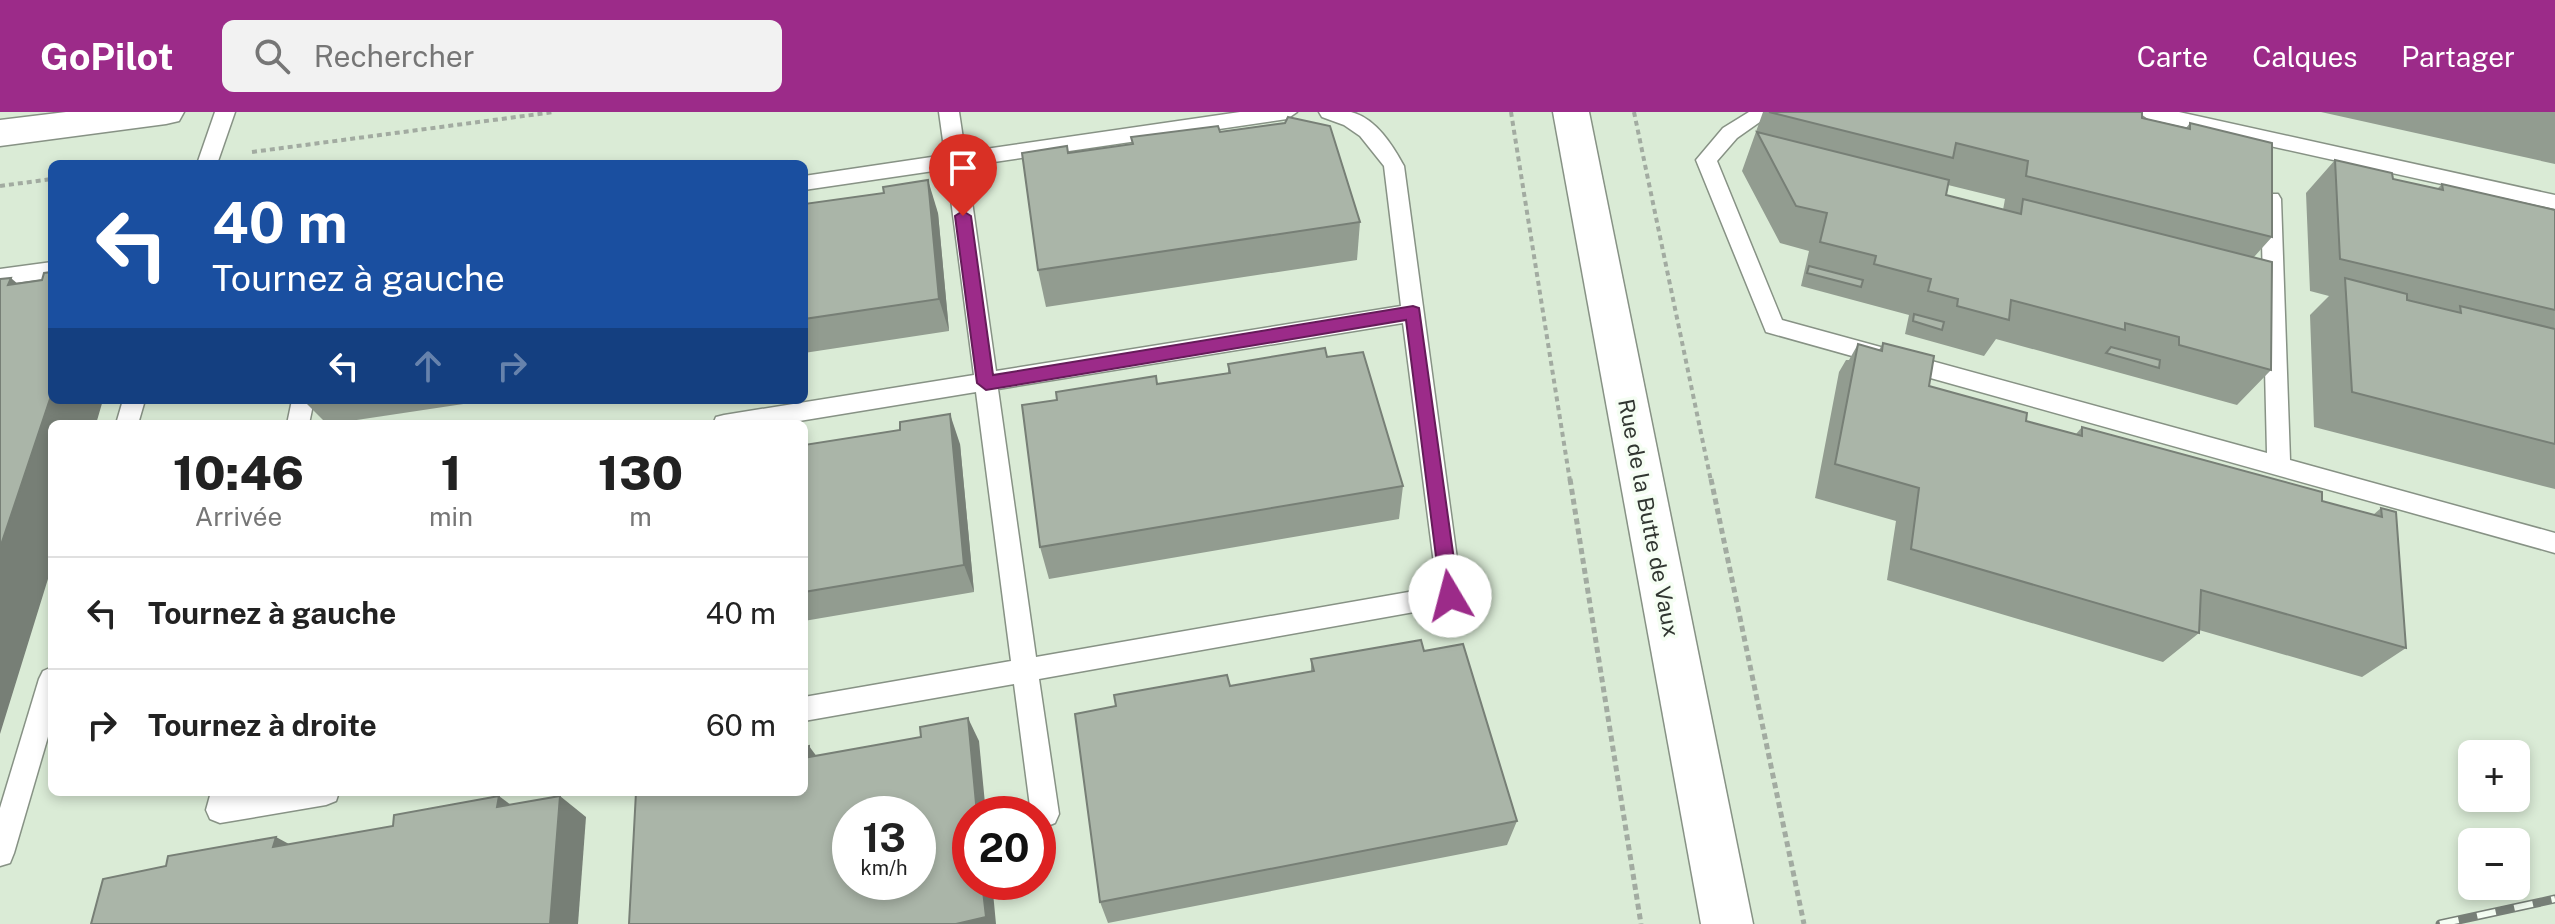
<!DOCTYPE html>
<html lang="fr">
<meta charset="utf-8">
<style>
body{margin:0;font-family:"Public Sans",sans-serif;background:#f2f2f2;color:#222;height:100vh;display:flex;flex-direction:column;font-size:30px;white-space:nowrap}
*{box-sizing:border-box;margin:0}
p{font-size:26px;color:#767676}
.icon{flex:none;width:44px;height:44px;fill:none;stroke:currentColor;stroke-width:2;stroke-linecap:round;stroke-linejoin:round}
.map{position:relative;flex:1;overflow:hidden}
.side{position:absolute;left:48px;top:308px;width:760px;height:376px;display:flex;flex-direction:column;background:#fff;border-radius:12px;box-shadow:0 4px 12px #0003}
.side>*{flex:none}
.guide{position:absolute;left:48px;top:48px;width:760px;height:244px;border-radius:12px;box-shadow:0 4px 12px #0003;background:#1a4fa0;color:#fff;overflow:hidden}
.buttons{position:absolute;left:2458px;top:628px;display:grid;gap:16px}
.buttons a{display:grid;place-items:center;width:72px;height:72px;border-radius:12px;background:#fff;box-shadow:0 4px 12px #0003;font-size:40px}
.speed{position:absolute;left:832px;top:684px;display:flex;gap:16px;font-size:40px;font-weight:700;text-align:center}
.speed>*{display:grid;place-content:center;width:104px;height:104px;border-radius:50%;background:#fff;box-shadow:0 4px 12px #0003;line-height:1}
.speed small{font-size:20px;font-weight:400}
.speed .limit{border:12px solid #d22;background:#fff;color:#111}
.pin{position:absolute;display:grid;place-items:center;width:68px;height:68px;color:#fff;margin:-82px -34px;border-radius:50% 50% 50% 0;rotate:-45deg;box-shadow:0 0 8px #0007}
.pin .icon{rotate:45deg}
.me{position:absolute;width:88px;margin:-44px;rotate:352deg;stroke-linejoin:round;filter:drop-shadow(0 0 6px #0008)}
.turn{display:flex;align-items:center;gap:28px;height:168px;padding:0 32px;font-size:36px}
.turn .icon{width:104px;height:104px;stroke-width:2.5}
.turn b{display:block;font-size:56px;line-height:68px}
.lanes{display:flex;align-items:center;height:76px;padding:0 32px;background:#0003;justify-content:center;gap:40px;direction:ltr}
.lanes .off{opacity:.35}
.eta{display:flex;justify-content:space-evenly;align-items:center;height:136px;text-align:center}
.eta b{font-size:48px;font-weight:800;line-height:56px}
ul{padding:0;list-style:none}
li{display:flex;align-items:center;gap:24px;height:112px;padding:0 32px;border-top:2px solid #e0e0e0}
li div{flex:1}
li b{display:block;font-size:30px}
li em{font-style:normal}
header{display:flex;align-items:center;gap:48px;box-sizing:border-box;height:112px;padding:0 40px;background:#9c2b89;color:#fff}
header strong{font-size:38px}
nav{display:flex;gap:44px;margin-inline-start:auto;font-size:28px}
.search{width:560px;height:72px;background:#f2f2f2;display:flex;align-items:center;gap:20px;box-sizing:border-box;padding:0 28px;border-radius:12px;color:#767676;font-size:30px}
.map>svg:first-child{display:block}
.built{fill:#daebd6;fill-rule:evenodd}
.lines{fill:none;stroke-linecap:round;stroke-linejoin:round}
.service-casing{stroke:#879285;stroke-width:3}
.minor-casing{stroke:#879285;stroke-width:3}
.tertiary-casing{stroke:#879285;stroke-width:3}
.path-far1{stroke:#a2aba1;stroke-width:4;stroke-dasharray:5 4;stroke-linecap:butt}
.path{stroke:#a2aba1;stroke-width:5;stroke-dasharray:6 4;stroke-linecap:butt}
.service{fill:#fff;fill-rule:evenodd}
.minor{fill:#fff;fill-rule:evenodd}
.tertiary{fill:#fff;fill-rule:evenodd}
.rail-casing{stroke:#777f77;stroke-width:9}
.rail{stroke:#f5fef3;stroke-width:6;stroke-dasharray:19;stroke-linecap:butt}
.wall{fill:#929c90;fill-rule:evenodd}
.shaded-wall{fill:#777f76}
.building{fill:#aab5a8;stroke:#777f76;stroke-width:2;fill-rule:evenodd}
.route{fill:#9c2b89;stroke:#651c59;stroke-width:2}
.labels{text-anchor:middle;stroke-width:7;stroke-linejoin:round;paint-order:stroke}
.street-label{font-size:22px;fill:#313631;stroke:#f5fef3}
</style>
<header>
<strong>GoPilot</strong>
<div class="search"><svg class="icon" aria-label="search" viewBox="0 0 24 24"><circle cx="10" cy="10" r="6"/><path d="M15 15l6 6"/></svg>Rechercher</div>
<nav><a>Carte</a><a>Calques</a><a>Partager</a></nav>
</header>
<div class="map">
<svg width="2555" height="812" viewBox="0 0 2555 812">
<rect width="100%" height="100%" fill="#e6f2e4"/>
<path class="built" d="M0,0h2555v812h-2555zM52,52h752v236h-752zM52,312h752v368h-752zM2472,642h44v44h-44zM850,702h68v68h-68zM970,702h68v68h-68zM2472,730h44v44h-44z"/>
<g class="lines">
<defs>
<g id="service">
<polygon points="215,0 235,0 217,52 197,52"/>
<path d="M939,0h20l6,40 275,-40h57l-10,7 -320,47 29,205 405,-65 -17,-140 -24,-30 -16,-11 -22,-8 -3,-5c10,0 23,0 32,0 25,6 42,34 53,54l58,430 -3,8 -420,75 20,135 -4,9 -10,4 -7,-3v-10h-7l-17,-130 -210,37v-24l207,-36 -35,-269 -195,32h-68l3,-7 8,-2 250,-40 -27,-206 -143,21v-14l141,-21zM1403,211l34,264 -401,70 -38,-268z"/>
<polygon points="1749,0 1774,0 1737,26 1717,49 1782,208 2267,341 2261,87 2264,82 2278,82 2281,87 2290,348 2555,421 2555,441 1766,220 1696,48 1723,16"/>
<polygon points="2138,0 2179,0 2555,83 2555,97 2148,7"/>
<polygon points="52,150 52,166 0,173 0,157"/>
<polygon points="123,288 145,288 138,312 116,312"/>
<polygon points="292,288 314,288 309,312 287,312"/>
<polygon points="52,555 52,611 14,741 10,751 0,754 0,696 39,567 43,559"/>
<polygon points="211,680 339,680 336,689 326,693 220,711 210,707 206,698"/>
</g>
<polygon id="minor" points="66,0 184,0 179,9 166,12 0,34 0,8"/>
<polygon id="tertiary" points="1553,0 1589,0 1753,812 1701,812"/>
</defs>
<use href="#service" class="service-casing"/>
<use href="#minor" class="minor-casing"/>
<use href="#tertiary" class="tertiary-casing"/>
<g class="path-far1">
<polyline points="1511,0 1570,369"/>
<polyline points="1634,0 1711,369"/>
<polyline points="252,40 554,0"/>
<polyline points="0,74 52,67"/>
</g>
<g class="path">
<polyline points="1570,367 1641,812"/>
<polyline points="1711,367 1804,812"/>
</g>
<use href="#service" class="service"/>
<use href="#minor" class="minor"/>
<use href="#tertiary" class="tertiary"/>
<defs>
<polyline id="rail" points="2440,812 2555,787"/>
</defs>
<use href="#rail" class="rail-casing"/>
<use href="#rail" class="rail"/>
</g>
<g class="wall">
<path d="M1763,0h379v6l44,10 4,-5 82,114 -18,20 17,113 -34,35 -241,-66 -12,17 -79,-22 4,-19 -108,-29 8,-35 -29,-8 -38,-72zM1948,73l57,14 -2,11 -57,-15z"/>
<polygon points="2321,0 2555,0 2555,52"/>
<polygon points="1220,20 1360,110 1357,148 1046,195 1038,158 1068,41"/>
<polygon points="2335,48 2393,67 2437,77 2442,72 2555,98 2555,377 2314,315 2310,203 2329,184 2310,179 2306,81"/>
<polygon points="804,92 938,101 949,219 804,241"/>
<polygon points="1883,231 1929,274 2026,309 2076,322 2082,315 2322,389 2373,403 2381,396 2406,536 2362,565 2199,518 2199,521 2163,550 1887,468 1896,409 1815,386 1839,260 1846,248 1849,248 1858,232 1879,238"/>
<polygon points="1327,245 1403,374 1399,407 1049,467 1040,435 1157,272 1228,261 1228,252"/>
<polygon points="303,288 490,288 330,312 327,312"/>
<polygon points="804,330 805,333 960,332 974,480 804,509"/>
<polygon points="1424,539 1517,709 1507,733 1108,811 1100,790 1116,594 1311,560 1311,547"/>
</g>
<g class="shaded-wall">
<polygon points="928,68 938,101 949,219 939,187"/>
<polygon points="11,166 44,195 8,173"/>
<polygon points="52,281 52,288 103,288 96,312 52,312 52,454 0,622 0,436"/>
<polygon points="950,302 960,332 974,480 964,453"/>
<polygon points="968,606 979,629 986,702 977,702"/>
<polygon points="809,634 826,657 809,645"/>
<polygon points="499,684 527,705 497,695"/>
<polygon points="560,684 586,705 578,812 550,812"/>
<polygon points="276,725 313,745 273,735"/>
<polygon points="982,770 992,770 996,812 956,812"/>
</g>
<g class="building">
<polygon points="1769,0 2142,0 2142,6 2190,17 2190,11 2272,31 2272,125 2026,64 2028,49 1956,31 1953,46"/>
<polygon points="1288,5 1330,14 1360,110 1038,158 1022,41 1067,34 1068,41 1133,32 1131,25 1218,14 1220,20 1285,11"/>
<polygon points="1757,20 1949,68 1946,83 2021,102 2023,87 2272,150 2271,258 2179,233 2179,225 2125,211 2125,218 2011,188 2009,208 1957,194 1958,187 1928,179 1931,167 1874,152 1876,144 1820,130 1827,101 1796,94"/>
<polygon points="2335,48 2392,61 2393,67 2443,78 2442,72 2555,98 2555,198 2340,147"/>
<polygon points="928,68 939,187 804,207 804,92 884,81 883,75"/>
<polygon points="1809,154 1863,168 1861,175 1807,161"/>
<polygon points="52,160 52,281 0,436 0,167 11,166 8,173 42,168 44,161"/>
<polygon points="2345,166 2407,182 2407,188 2461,201 2460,194 2555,217 2555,332 2352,280"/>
<polygon points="1914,202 1944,210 1942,218 1913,209"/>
<polygon points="1883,231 1934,244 1929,274 2027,301 2026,309 2082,324 2082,315 2322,380 2322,389 2382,405 2381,396 2396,400 2406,536 2201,478 2199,521 1911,437 1919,376 1835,352 1858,232 1882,239"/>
<polygon points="2111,235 2160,248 2159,256 2106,241"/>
<polygon points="1325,236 1327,245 1363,240 1403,374 1040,435 1022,293 1057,288 1056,280 1156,264 1157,272 1230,261 1228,252"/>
<polygon points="950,302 964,453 804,480 804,333 900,318 900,310"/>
<polygon points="1421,528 1424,539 1463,532 1517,709 1100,790 1075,602 1116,594 1114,583 1227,563 1230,574 1314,559 1311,547"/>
<path d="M968,606l9,96h-7v68h12l4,35 -30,7h-327l7,-132h168v-45l5,-1v11l112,-20 -1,-10zM850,702h68v68h-68z"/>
<polygon points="499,684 497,695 560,684 550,812 91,812 103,767 166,754 168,744 276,725 273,735 393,714 394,703"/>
</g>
<polygon class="route" points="963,99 971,104 993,263 1413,194 1419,196 1459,484 1457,490 1450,492 1443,490 1441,484 1406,208 986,278 977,271 955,104"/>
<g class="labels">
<g class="street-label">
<text transform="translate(1649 406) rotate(79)" y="8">Rue de la Butte de Vaux</text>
</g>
</g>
</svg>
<div class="buttons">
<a>+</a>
<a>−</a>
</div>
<div class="speed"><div>13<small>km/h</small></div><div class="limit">20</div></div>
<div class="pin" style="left:963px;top:104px;background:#d93025"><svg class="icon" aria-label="arrive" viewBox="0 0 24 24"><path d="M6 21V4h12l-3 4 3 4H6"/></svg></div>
<svg class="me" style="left:1450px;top:484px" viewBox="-20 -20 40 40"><circle r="19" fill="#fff"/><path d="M0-13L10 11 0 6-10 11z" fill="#9c2b89"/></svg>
<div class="guide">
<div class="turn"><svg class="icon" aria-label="left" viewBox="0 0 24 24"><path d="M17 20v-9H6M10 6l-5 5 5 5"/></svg><div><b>40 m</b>Tournez à gauche</div></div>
<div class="lanes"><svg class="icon" aria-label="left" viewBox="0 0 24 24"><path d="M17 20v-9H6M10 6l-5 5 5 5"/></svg><svg class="icon off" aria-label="ahead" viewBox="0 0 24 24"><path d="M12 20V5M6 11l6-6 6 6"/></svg><svg class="icon off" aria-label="right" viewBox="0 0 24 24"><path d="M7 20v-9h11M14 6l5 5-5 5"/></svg></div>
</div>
<section class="side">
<div class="eta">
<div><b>10:46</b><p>Arrivée</p></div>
<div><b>1</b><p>min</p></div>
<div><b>130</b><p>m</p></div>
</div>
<ul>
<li><svg class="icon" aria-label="left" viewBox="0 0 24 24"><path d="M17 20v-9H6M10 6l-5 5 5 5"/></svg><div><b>Tournez à gauche</b></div><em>40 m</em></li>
<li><svg class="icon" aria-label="right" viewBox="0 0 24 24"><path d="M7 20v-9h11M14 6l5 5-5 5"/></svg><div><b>Tournez à droite</b></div><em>60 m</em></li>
</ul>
</section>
</div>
